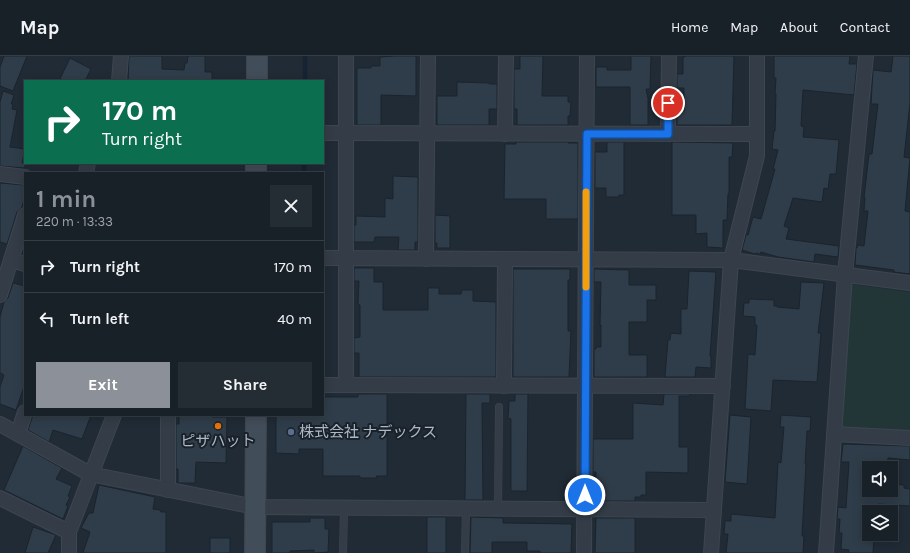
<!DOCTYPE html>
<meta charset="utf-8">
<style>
body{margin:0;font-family:Karla,"Noto Sans JP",sans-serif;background:#252d34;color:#f1f3f6;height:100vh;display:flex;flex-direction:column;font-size:15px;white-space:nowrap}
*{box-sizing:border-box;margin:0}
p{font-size:13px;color:#9fa3a8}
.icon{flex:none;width:22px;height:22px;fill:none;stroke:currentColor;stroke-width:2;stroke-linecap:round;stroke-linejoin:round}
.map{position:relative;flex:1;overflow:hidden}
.details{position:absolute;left:24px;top:116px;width:300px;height:244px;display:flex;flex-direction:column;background:#182028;border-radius:0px;box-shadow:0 2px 10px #0003,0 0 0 1px #363e45}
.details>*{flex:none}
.hud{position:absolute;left:24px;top:24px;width:300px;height:84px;border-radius:0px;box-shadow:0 2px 10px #0003,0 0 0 1px #363e45;background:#0b6e4f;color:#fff;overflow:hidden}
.tools{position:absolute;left:862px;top:405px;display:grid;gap:8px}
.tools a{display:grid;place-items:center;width:36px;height:36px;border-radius:0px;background:#182028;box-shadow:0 2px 10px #0003,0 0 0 1px #363e45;font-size:20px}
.pin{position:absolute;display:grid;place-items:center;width:34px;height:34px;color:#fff;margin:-17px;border:2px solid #fff;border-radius:50%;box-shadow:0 1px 4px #0007}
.me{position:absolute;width:44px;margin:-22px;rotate:0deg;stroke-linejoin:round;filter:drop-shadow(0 0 3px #0008)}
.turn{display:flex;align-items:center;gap:14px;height:84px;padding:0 12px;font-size:18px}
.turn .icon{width:52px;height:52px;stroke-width:2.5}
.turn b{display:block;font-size:28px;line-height:34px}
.round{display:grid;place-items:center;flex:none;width:42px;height:42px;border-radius:0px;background:#252d34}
.overview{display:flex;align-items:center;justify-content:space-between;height:68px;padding:0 12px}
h1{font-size:24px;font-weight:700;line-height:30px;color:#8c9099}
.button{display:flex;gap:8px;margin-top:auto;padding:8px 12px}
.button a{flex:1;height:46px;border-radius:0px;background:#8c9099;color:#fff;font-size:16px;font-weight:700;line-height:46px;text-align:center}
.button a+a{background:#252d34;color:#f1f3f6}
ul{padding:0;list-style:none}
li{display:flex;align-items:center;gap:12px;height:52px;padding:0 12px;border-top:1px solid #363e45}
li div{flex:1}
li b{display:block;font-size:15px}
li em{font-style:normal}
header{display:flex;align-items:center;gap:24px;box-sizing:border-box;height:56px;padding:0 20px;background:#182028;border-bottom:1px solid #363e45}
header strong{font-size:19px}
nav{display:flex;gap:22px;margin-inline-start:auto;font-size:14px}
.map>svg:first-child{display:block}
.green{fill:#223637}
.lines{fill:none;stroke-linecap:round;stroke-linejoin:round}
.stream{stroke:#152333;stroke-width:4.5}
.building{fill:#2f3d4a;stroke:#1b242d}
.service-casing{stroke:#3d4650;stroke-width:8}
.minor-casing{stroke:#3d4650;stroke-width:16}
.secondary-casing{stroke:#3d4650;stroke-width:22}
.service{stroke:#343d47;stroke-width:7}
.minor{stroke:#343d47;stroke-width:14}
.secondary{stroke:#424d5a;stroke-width:20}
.route-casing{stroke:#114b97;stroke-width:10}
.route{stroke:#1a73e8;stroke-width:7}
.slow{stroke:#f59e0b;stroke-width:7}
.food-dot{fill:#e8710a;stroke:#19222b;stroke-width:1.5}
.service-dot{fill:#5c6f8a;stroke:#19222b;stroke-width:1.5}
.labels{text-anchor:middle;stroke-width:4;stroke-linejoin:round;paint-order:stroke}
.poi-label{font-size:15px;fill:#aeb8c4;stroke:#19222b;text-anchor:start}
</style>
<header>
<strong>Map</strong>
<nav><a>Home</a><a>Map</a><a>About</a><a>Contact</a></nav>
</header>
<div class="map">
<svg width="910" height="497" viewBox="0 0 910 497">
<rect width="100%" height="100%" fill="#202b36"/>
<polygon class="green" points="850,228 910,236 910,378 846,374 842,370"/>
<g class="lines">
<g class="stream">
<polyline points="305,25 305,0"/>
<polyline points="304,117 304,107"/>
</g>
</g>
<g class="building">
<polygon points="4,0 27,0 13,35 0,30 0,11"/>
<polygon points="129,0 162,0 162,13 184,14 185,7 187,7 188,0 205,0 205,16 212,16 212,25 128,25"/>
<polygon points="394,0 416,0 416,40 381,39 381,69 357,69 357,12 371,12 371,10 380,10 380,1"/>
<polygon points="520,0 543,0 542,40 568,40 568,46 571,46 570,60 568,60 568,69 517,69 517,53 514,53 514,13 520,13"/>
<polygon points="631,0 651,0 650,33 646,33 648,42 648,69 630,69 630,31 596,31 596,11 607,11 607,14 631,14"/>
<polygon points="685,0 734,0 732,69 677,69 677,55 684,55 684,32 677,32 677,18 683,18 683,1 685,1"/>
<polygon points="774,0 850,0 849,8 857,8 854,39 803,34 801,70 804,71 803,81 839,84 836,118 830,118 828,133 824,132 822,146 793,142 784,170 789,172 786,183 839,190 838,201 815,198 814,206 778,201 761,196 760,198 756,197 755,198 742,194 746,179 748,179 753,161 761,163 775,113 773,113 778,94 772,93 774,75 775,75 776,38 775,38 776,22 774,22"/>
<polygon points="893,0 910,0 910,47 904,101 910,102 905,155 910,156 910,218 894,216 894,214 855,209 856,192 857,192 858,189 864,190 868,155 864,155 865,142 864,142 869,98 872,98 878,48 871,48 873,14 891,16"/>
<polygon points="70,2 91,13 85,25 59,25"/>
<polygon points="457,26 489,27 489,28 497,28 497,53 489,53 489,69 437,69 437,40 457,40"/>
<polygon points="3,35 14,39 11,48 13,48 12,53 17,54 10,91 25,93 22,107 25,107 25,112 0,110 0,46"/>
<polygon points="516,86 568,86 568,87 578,87 578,163 546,163 546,143 504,143 505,88 516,88"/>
<polygon points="607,86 624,86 624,139 619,139 619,141 606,141 606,132 595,132 595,96 607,96"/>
<polygon points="672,86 733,87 732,101 729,101 729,138 728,138 727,164 723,164 723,192 707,191 707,177 696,178 696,159 672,159"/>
<polygon points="393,120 418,121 418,186 415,186 415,194 398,194 399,181 375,181 374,186 354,186 354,169 356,169 356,160 385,161 385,142 393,143"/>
<polygon points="0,127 25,129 25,140 22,151 17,156 7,188 0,186"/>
<polygon points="435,159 450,160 450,192 437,192 437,187 435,187"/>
<polygon points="354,212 374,212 374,226 383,226 383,254 428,254 428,232 439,232 439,238 461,238 462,234 473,234 473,245 496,246 496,321 359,321 359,297 354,297 354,282 360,281 360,249 358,248 359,225 354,225"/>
<polygon points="513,213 570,213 570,224 568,224 568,275 571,275 569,321 513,321"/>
<polygon points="594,213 629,214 629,229 656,229 656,244 647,244 647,266 629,266 629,299 647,299 647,321 594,321 594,293 596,293 596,291 601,291 601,269 600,269 601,226 594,226"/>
<polygon points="689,215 716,216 710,300 711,300 711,312 696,311 695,321 665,321 668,284 670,284 671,277 681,278 681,253 687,253"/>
<polygon points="801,226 824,227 818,277 821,277 817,326 773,324 771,355 745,353 748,298 755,299 757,269 755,269 755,261 743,260 744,247 749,247 749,243 774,244 774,250 777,250 777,251 799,253"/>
<polygon points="13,227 25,230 25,328 16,354 0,348 0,331 4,319 0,317 0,261 4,246 8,242"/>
<polygon points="358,338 387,338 387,420 376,420 377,422 360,422 360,420 323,420 323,393 299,393 299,398 276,397 276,359 324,359 324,341 358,341"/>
<polygon points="466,338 490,338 490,347 482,347 483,444 465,444"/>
<polygon points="515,338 528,338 527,435 511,435 511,363 508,362 509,345 515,345"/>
<polygon points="664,338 690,338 690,340 679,340 679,391 688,391 688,417 646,416 646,439 641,439 641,441 635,441 635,445 598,445 598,435 596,435 596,416 593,416 593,383 633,383 633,347 663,349"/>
<polygon points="33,359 91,359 82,383 53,374 49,386 28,374"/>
<polygon points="179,359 212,359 212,361 227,361 226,407 196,406 195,427 178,427 178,413 176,413 176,368 179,368"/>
<polygon points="730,359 751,361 747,428 725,426"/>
<polygon points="781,359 811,361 810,375 807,375 805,408 806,408 802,480 804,480 803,497 726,497 728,478 724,478 725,465 731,465 731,458 775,462 778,406 781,407 784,371 780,371"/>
<polygon points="843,388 910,390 910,404 888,402 887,412 869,412 869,434 891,434 891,428 904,429 904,432 910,433 910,450 878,448 877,453 870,453 868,482 874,482 873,497 848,497 849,494 841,493 842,477 839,477 840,463 837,463 838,451 846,452 849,406 841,406"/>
<polygon points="23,390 62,412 56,423 72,430 68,440 70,441 66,449 68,450 63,463 4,434"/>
<polygon points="99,429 155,441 153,453 160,454 161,456 166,456 166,497 83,497 90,476 81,472 89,457 93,457"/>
<rect x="427" y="461" width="19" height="36"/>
<polygon points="471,461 503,462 503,467 572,468 571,497 540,497 540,495 527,495 527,486 492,486 492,497 470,497"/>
<polygon points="310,462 325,462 325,473 329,473 328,496 314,497 314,494 290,495 290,497 272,497 272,466 310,466"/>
<polygon points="596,462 635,462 635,497 595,497"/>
<polygon points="33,471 56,479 48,497 25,497"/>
<rect x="210" y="482" width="20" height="15"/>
</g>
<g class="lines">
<defs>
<g id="service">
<polyline points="498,453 499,351"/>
<polyline points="343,497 344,452"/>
<polyline points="465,497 466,452"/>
</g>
<g id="minor">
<polyline points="119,25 121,0"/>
<polyline points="323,77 757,78"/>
<polyline points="505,78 506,0"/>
<polyline points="668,78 669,0"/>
<polyline points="86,117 88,107"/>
<polyline points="0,118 25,121"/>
<polyline points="323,202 731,204 910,227"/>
<polyline points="426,203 428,0"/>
<polyline points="11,204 25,208"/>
<polyline points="0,239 25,159"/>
<polyline points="323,329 723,330"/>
<polyline points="346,329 346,0"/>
<polyline points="504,330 505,203"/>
<polyline points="168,359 168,434"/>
<polyline points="0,368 90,418 255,451 714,454"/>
<polyline points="18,378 25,356"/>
<polyline points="834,378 910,382"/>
<polyline points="0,442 69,476"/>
<polyline points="69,497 69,476 114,359"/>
<polyline points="584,497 587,0"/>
<polyline points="711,497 731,204 757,100 757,0"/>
<polyline points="826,497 845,219 866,0"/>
</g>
<g id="secondary">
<polyline points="257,25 257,0"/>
<polyline points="256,117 256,107"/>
<polyline points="255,497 256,359"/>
</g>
</defs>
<use href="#service" class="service-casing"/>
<use href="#minor" class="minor-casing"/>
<use href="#secondary" class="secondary-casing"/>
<use href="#service" class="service"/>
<use href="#minor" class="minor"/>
<use href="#secondary" class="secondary"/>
</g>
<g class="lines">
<defs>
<polyline id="route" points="585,439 587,78 668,78 668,47"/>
</defs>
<use href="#route" class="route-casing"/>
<use href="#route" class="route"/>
<polyline class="slow" points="586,231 586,136"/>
</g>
<circle class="food-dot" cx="218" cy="370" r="4"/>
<circle class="service-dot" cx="291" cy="376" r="4"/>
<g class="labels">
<g class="poi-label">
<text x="299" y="381">株式会社 ナデックス</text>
<text x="218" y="390" text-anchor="middle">ピザハット</text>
</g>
</g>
</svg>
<div class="tools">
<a><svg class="icon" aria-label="sound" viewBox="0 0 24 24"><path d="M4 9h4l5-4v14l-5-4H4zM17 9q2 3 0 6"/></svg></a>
<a><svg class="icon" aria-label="layers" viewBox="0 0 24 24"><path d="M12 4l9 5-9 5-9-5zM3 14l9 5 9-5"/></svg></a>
</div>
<div class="pin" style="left:668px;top:47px;background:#d93025"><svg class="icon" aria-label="arrive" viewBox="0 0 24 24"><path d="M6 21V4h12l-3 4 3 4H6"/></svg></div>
<svg class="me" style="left:585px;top:439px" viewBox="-20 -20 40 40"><circle r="17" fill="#1a73e8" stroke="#fff" stroke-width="3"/><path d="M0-11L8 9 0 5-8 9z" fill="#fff"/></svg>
<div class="hud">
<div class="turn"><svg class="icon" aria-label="right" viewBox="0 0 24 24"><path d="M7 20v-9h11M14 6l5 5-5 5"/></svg><div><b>170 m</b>Turn right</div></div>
</div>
<section class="details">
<div class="overview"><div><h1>1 min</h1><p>220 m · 13:33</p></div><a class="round"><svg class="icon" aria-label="close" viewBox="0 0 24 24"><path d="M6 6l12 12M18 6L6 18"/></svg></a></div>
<ul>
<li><svg class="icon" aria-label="right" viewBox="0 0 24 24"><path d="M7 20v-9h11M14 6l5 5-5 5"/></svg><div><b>Turn right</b></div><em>170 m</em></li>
<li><svg class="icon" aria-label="left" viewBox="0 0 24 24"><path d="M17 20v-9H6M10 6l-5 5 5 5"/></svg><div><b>Turn left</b></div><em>40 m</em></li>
</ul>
<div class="button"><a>Exit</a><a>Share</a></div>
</section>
</div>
